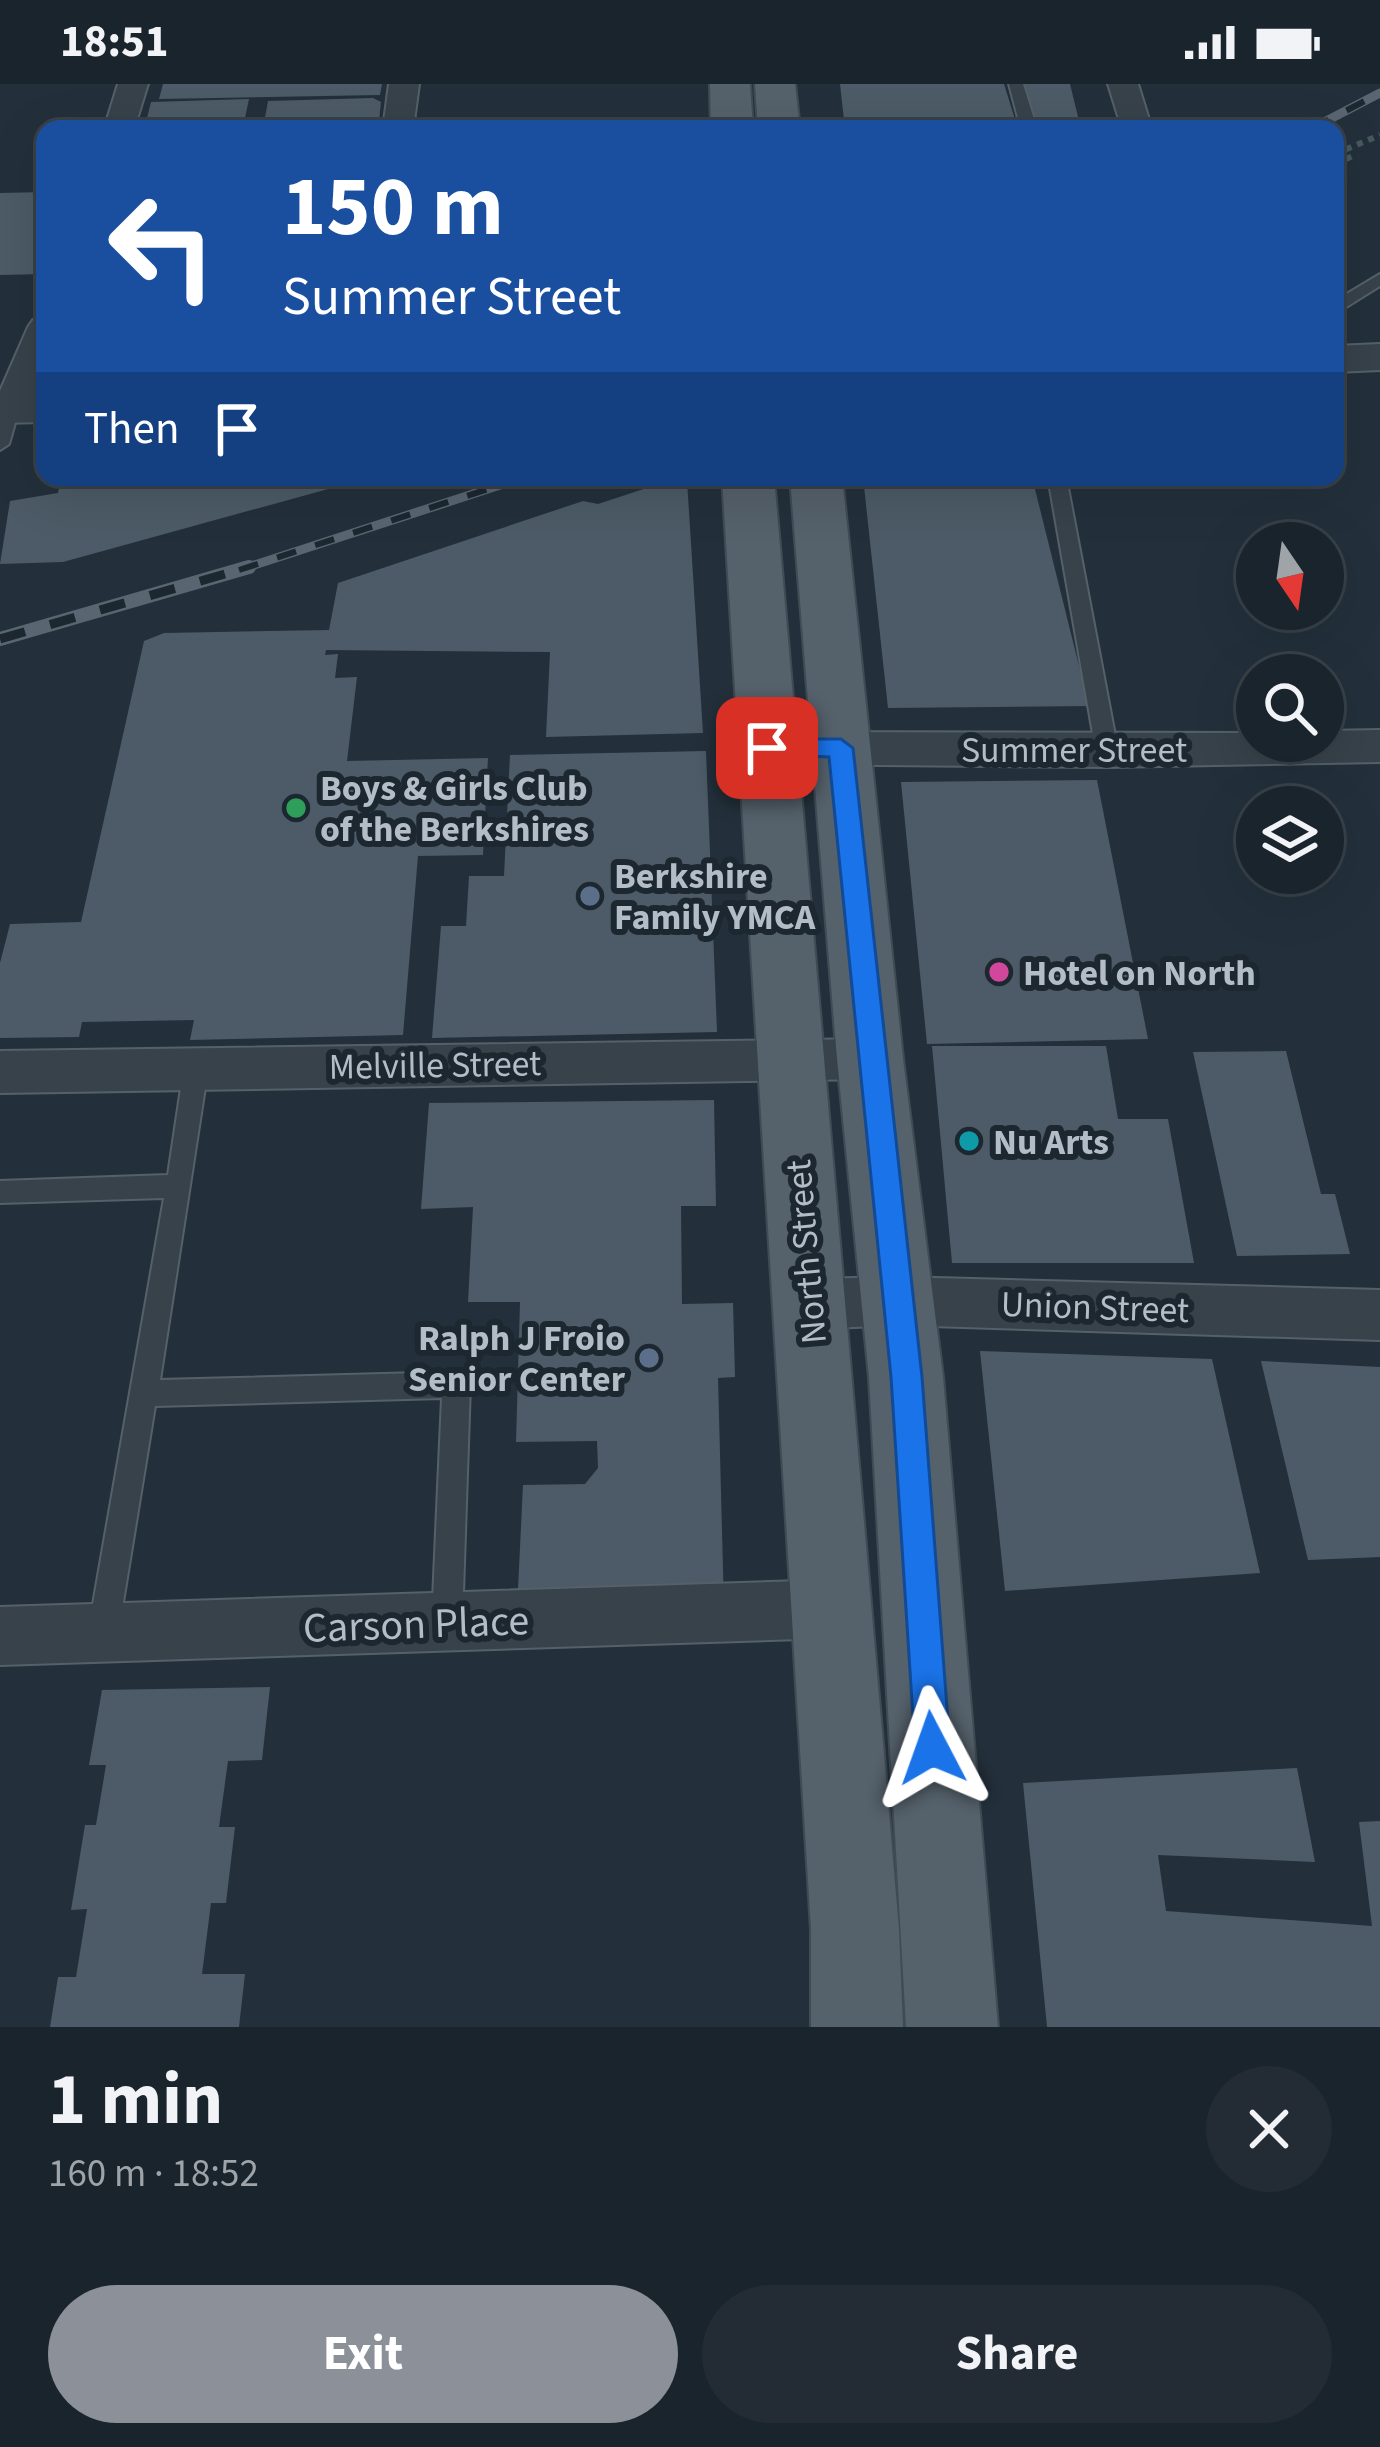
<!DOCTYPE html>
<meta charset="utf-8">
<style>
body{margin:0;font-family:"Source Sans 3",sans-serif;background:#232c34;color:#f1f3f6;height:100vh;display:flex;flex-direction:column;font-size:45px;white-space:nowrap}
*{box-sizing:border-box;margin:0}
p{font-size:39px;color:#9fa4a9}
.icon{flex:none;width:66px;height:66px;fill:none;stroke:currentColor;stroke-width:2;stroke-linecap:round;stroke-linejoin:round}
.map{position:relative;height:1943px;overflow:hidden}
.drawer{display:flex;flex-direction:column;background:#1a242c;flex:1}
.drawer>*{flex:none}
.hud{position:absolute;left:36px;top:36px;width:1308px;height:366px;border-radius:24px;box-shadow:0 12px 48px #0002,0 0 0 3px #384148;background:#1a4fa0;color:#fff;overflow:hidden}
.needle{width:78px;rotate:167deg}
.fabs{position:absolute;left:1236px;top:438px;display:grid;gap:24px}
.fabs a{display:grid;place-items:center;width:108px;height:108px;border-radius:50%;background:#1a242c;box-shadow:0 12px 48px #0002,0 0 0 3px #384148;font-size:60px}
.pin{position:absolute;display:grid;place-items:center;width:102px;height:102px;color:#fff;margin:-51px;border-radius:24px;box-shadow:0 6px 18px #0006}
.me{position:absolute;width:132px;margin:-66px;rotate:356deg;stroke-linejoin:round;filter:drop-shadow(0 0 9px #0008)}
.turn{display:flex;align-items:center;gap:42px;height:252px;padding:0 48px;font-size:54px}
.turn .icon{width:156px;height:156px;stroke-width:2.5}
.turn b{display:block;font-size:84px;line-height:102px}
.then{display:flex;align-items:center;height:114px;padding:0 48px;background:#0003;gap:24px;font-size:45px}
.round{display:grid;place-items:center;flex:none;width:126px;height:126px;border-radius:63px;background:#232c34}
.summary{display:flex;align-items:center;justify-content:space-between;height:204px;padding:0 48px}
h1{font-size:72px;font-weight:700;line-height:90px}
.action{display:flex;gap:24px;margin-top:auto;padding:24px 48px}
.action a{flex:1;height:138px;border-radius:72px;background:#8c9099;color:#fff;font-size:48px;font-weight:700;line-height:138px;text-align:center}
.action a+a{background:#232c34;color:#f1f3f6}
.status{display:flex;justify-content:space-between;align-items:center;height:84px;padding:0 60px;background:#1a242c;direction:ltr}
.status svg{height:33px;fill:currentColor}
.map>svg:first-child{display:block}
.building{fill:#4c5b67}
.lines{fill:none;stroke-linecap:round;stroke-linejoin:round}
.service-casing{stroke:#556069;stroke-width:4}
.minor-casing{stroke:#556069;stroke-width:4}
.tertiary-casing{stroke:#556069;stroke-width:4}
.primary-casing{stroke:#404b54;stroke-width:4}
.path{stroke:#455a5b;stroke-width:6;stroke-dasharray:6 6;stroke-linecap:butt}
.service{fill:#37424b;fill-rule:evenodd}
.minor{fill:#37424b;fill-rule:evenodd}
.tertiary{fill:#37424b;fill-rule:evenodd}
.primary{fill:#55616b;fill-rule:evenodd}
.rail-far1-casing{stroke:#596672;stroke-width:9}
.rail-casing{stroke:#596672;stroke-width:14}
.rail-far1{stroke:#1c2730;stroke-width:6;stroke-dasharray:20;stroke-linecap:butt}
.rail{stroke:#1c2730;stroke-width:9;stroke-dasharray:26;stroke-linecap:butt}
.route{fill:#1a73e8;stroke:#114b97;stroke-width:3}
.leisure-dot{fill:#2e9e5b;stroke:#1c2730;stroke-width:4.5}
.service-dot{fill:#5c6f8a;stroke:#1c2730;stroke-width:4.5}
.hotel-dot{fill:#d1479c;stroke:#1c2730;stroke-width:4.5}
.culture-dot{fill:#0f9aa8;stroke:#1c2730;stroke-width:4.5}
.labels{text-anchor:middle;stroke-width:12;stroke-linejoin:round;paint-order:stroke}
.street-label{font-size:36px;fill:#b2bdc7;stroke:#1c2730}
.poi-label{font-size:36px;font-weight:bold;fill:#b2bdc7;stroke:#1c2730;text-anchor:start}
.near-street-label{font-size:42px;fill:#b2bdc7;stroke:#1c2730}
</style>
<div class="status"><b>18:51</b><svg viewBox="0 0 49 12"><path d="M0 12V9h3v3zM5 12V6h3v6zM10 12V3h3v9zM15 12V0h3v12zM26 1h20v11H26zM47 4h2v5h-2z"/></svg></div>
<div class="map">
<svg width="1380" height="1943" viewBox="0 0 1380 1943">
<rect width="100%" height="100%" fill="#23303b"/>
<g class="building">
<polygon points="163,0 382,0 380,11 159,15"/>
<polygon points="840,0 1004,0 1018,45 845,45"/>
<polygon points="1021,0 1070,0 1081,45 1033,45"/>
<polygon points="373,14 381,18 379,37 264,39 268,17"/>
<polygon points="249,15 244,39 145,42 151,18"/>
<polygon points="45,108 45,190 0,191 0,109"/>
<polygon points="62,393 368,393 368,394 63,478 0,480 10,417 58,409"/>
<polygon points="863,393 1032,393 1089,622 888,624"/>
<polygon points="677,394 687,396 703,649 546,653 550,568 326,566 325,571 338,570 335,594 357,593 347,677 488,674 483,771 418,772 403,951 190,956 194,936 82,938 79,953 0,954 0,879 10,840 81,838 144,557 164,549 329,546 338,499 583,417 598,420"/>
<polygon points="706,667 717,948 432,954 441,842 466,842 469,792 504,792 510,671"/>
<polygon points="1097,696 1148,955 927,960 901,698"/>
<polygon points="932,962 1106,962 1118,1035 1168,1035 1194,1179 952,1179"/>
<polygon points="1286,967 1321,1110 1335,1110 1350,1170 1237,1172 1193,968"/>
<polygon points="714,1016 716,1122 681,1122 682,1220 733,1219 735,1293 718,1294 724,1523 517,1526 523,1401 585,1400 598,1384 597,1357 516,1358 520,1218 468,1218 473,1123 421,1125 429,1019"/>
<polygon points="980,1267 1212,1275 1260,1489 1005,1507"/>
<polygon points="1261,1277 1380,1283 1380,1473 1308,1476"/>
<polygon points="270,1603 262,1676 228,1677 219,1743 235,1743 226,1819 211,1819 202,1890 245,1890 239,1943 50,1943 58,1893 76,1893 87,1825 71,1826 85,1741 96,1741 106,1681 89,1681 102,1606"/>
<polygon points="1297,1684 1315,1778 1158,1771 1166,1827 1372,1842 1359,1738 1380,1737 1380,1943 1047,1943 1023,1699"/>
</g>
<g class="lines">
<defs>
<g id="service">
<polygon points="1009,0 1023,0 1037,45 1021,45"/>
<polygon points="1380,190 1380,202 1335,230 1335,217"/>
<polygon points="10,319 19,325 9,360 0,366 0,329 4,321"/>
<polygon points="1048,393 1066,393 1118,667 1107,675 1096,667"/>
<polygon points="196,974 205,977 208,984 160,1296 456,1288 466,1292 470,1301 462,1538 457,1548 447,1553 437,1548 432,1538 442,1314 155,1322 118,1549 113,1559 103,1564 93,1559 88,1549 164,1114 0,1119 0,1097 168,1091 184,984 187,977"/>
</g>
<g id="minor">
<polygon points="118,0 148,0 134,45 104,45"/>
<polygon points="389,0 419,0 413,45 383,45"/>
<polygon points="1108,0 1138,0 1152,45 1122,45"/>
<path d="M45,233c0,37 -2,67 -22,100l-23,1v-27l28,-64 5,-7z"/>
<polygon points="1380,646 1380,678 1107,683 767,680 752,675 746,664 752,653 767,648 1257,649 1257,657 1323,657 1323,647"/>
<polygon points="870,955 887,961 894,975 887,989 870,995 0,1009 0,967"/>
<polygon points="899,1193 1380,1206 1380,1256 899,1241 810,1245 791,1237 784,1220 791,1203 810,1195"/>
<polygon points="832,1496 853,1504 861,1525 853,1546 832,1554 0,1581 0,1523"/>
</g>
<g id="tertiary">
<polygon points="1380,260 1380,286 1335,288 1335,262"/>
<polygon points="45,310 45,338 0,339 0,311"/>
</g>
<g id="primary">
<polygon points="710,0 750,0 753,45 711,45"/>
<polygon points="755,0 795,0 800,45 758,45"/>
<polygon points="722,393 774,393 899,1845 903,1943 811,1943 811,1845"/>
<polygon points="790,393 842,393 903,975 943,1293 998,1943 906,1943 869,1293 837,975"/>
</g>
</defs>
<use href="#service" class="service-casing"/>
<use href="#minor" class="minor-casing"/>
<use href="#tertiary" class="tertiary-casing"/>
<use href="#primary" class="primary-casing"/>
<g class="path">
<polyline points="1335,70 1380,51"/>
<polyline points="1335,80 1355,71"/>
</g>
<use href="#service" class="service"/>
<use href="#minor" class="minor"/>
<use href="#tertiary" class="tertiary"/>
<use href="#primary" class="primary"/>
<defs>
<g id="rail-far1">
<polyline points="1311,45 1380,9"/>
<polyline points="239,486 525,393"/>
</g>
<polyline id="rail" points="0,555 249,483"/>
</defs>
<use href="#rail-far1" class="rail-far1-casing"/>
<use href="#rail" class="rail-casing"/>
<use href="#rail-far1" class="rail-far1"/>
<use href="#rail" class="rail"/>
</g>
<polygon class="route" points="767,655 841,655 853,664 922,1293 950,1664 945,1677 932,1682 920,1677 915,1664 891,1293 829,673 759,670 755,664"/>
<circle class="leisure-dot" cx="296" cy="724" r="12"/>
<g class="service-dot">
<circle cx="590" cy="812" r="12"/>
<circle cx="649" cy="1274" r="12"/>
</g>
<circle class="hotel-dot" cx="999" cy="888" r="12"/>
<circle class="culture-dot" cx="969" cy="1057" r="12"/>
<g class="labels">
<g class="street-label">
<text x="1074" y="678">Summer Street</text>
<text transform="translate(435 980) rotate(-1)" y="13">Melville Street</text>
<text transform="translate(805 1168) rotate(-95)" y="13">North Street</text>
<text transform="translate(1095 1222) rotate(2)" y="13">Union Street</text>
</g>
<g class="poi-label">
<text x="320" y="716">Boys &amp; Girls Club<tspan x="320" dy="41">of the Berkshires</tspan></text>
<text x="614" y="804">Berkshire<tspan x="614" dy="41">Family YMCA</tspan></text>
<text x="1023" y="901">Hotel on North</text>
<text x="993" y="1070">Nu Arts</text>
<text x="625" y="1266" text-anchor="end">Ralph J Froio<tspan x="625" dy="41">Senior Center</tspan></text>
</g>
<g class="near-street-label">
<text transform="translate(416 1539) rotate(-2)" y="15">Carson Place</text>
</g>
</g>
</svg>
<div class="fabs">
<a><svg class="needle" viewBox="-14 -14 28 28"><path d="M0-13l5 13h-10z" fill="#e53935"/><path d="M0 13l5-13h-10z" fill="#9fa4a9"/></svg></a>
<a><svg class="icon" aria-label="search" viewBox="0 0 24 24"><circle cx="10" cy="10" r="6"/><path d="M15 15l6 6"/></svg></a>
<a><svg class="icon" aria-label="layers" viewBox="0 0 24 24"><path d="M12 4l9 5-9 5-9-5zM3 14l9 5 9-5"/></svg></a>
</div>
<div class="pin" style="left:767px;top:664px;background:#d93025"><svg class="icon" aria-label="arrive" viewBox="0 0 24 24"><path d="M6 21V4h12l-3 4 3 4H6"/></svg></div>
<svg class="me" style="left:932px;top:1664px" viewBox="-20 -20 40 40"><path d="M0-17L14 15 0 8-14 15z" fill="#1a73e8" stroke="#fff" stroke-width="4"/></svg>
<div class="hud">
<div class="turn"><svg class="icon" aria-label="left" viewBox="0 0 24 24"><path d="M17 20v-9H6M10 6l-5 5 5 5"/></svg><div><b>150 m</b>Summer Street</div></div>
<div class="then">Then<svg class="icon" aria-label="arrive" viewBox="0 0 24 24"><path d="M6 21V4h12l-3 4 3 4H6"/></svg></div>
</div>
</div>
<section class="drawer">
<div class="summary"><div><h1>1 min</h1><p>160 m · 18:52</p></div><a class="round"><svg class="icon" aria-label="close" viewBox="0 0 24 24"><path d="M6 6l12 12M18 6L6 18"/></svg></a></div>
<div class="action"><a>Exit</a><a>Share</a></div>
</section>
